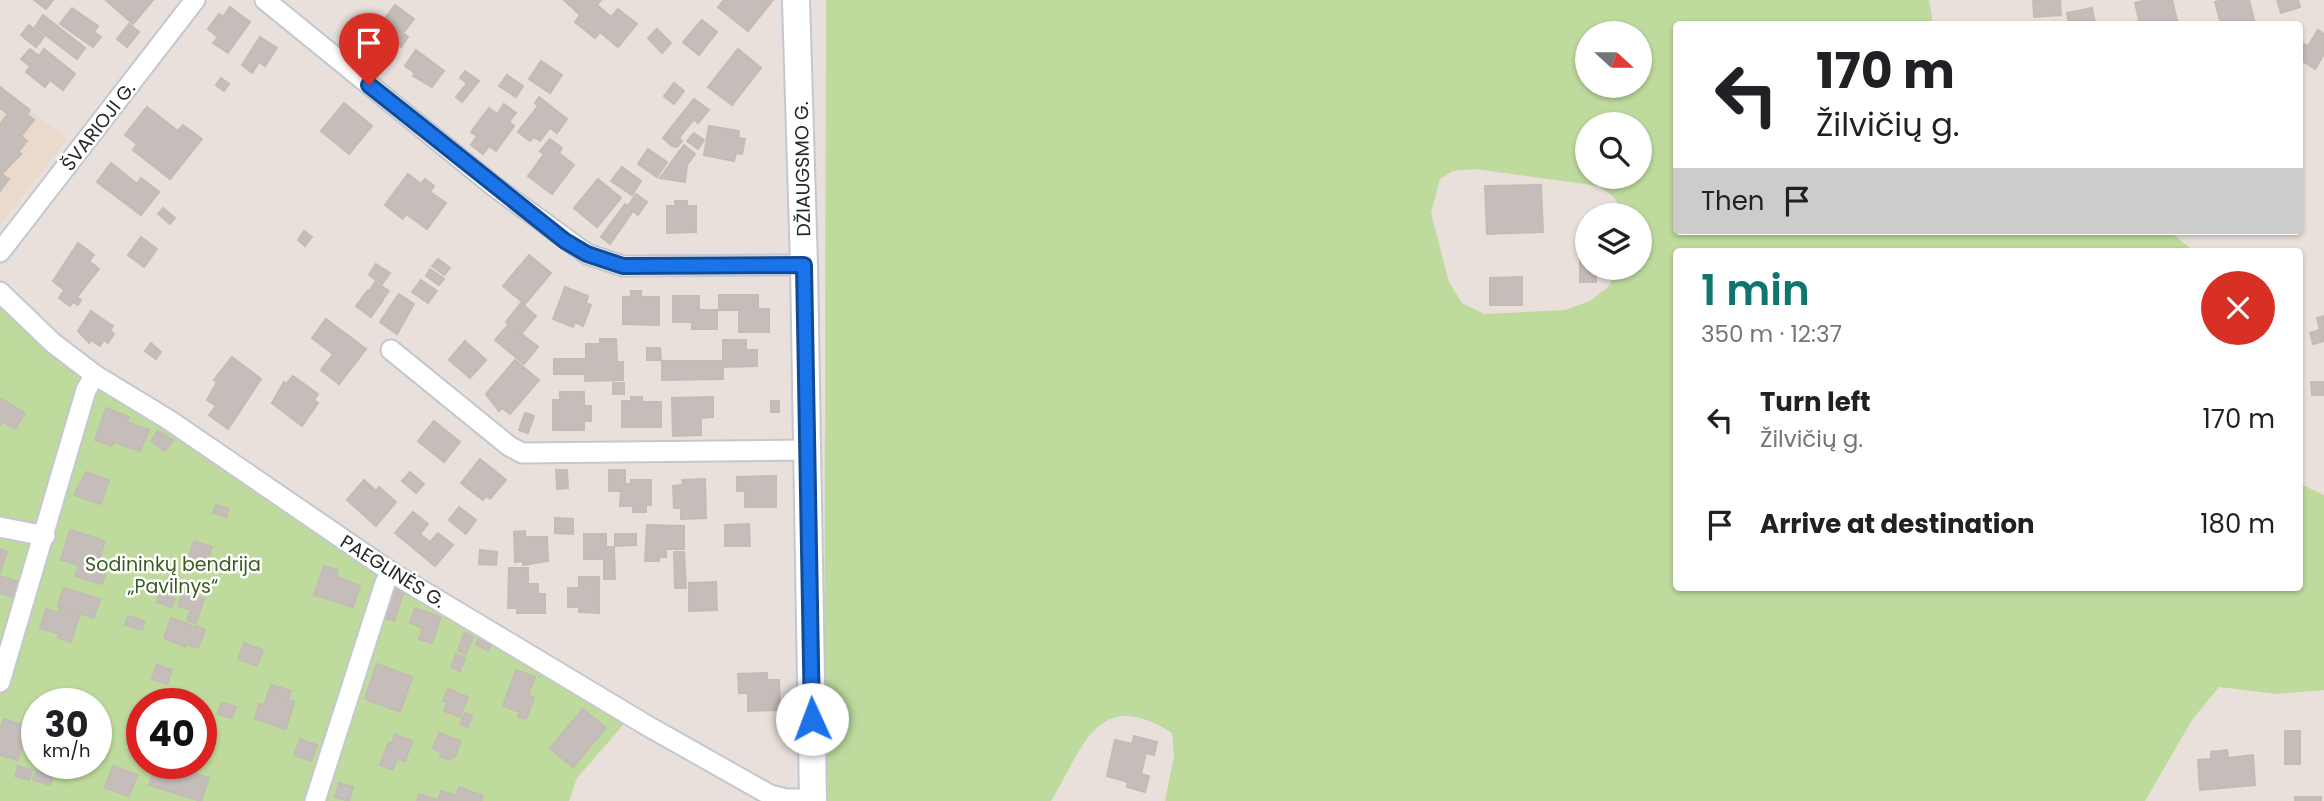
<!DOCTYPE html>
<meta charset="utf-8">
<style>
body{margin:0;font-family:Poppins,sans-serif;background:#f6f6f6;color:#202124;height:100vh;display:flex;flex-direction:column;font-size:26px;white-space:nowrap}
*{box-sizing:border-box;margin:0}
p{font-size:23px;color:#757577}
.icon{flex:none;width:38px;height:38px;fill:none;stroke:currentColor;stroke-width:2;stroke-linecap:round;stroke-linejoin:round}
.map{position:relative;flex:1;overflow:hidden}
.panel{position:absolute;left:1673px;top:248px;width:630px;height:343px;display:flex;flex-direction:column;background:#fff;border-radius:7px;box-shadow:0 2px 5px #0004}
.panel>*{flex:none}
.hud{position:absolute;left:1673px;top:21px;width:630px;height:214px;border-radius:7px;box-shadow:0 2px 5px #0004;background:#fff;color:#202124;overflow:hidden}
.needle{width:46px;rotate:111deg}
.controls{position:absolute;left:1575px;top:21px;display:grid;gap:14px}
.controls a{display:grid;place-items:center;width:77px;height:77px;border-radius:50%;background:#fff;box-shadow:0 2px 5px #0004;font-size:35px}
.speed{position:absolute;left:21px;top:688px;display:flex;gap:14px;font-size:35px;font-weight:700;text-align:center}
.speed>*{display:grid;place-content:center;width:91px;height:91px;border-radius:50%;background:#fff;box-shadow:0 2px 5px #0004;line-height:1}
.speed small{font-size:18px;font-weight:400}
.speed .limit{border:10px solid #d22;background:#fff;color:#111}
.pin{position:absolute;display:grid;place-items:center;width:60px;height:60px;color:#fff;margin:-72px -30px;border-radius:50% 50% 50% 0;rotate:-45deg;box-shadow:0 0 7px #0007}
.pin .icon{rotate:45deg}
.me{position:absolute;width:77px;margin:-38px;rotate:358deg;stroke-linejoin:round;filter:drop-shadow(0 0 5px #0008)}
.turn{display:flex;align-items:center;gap:24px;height:147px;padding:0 28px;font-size:32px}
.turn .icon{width:91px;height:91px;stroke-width:2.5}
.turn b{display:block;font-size:49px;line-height:60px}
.then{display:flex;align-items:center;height:66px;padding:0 28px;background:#0003;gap:14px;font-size:26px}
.round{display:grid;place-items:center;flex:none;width:74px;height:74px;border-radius:37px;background:#f6f6f6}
.overview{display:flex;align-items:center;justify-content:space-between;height:119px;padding:0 28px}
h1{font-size:42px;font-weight:600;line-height:52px;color:#0f766e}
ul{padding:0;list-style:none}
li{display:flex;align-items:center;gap:21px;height:105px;padding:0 28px}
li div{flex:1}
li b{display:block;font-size:26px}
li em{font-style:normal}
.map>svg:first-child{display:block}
.education{fill:#e9dacc}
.green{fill:#beda9d;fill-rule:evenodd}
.building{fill:#c4bdba;stroke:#c4bbb5;stroke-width:2}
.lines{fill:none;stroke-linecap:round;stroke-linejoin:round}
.street-casing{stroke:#c3c8d0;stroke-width:23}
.secondary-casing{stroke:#c3c8d0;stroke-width:30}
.street{stroke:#fff;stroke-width:19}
.secondary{stroke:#fff;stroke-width:26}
.route-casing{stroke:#114b97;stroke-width:18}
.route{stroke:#1a73e8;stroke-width:12}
.labels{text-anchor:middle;stroke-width:5;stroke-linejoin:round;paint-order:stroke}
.street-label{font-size:19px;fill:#282828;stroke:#fff}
.park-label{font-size:19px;fill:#395c21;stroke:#fff}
</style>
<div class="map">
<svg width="2324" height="801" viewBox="0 0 2324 801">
<rect width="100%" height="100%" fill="#e9e0db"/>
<polygon class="education" points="0,87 67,139 0,225"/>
<g class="green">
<path d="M826,0h1103l4,24h-257v207h493l26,21h-519v336h624v-104l24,11v195l-46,4 -59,-7 -27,33 -47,81h-980l9,-45 -2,-23c-74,-47 -88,13 -121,68h-227zM1587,33h53v53h-53zM1587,124h53v53h-53zM1475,169l124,17 15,11 10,18h16v53h-22l-10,19 -18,14 -25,9 -81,4 -22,-11 -13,-21 -18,-69 9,-34 13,-8z"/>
<path d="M0,296l380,263 257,150 -60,69 -8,23h-569zM37,704h59v59h-59zM142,704h59v59h-59z"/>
</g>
<g class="building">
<polygon points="34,0 53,0 46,9"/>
<polygon points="106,0 153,0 133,24"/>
<polygon points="564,0 601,0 597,5 611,17 618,9 637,24 618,47 600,32 595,38 575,22 580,15"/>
<polygon points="724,0 773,0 748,31 718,7"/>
<polygon points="2033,0 2060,0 2061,15 2034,17"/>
<polygon points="2146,0 2172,0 2178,24 2140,24 2135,3"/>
<polygon points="2223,0 2249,0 2255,24 2221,24 2215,2"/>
<polygon points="2277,0 2298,0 2300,7 2281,13"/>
<polygon points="395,5 414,19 403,33 408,37 401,47 396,43 390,50 372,36"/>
<polygon points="230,7 250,22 228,53 213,43 218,37 208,29 219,14 223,17"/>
<polygon points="72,8 98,26 94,32 101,37 93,47 60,24"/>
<polygon points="2092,8 2095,24 2069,24 2067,13"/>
<polygon points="43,15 85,48 77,59 35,27"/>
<polygon points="702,20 717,32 699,55 683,42"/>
<polygon points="129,24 139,32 127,47 117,39"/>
<polygon points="29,25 44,37 36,47 21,35"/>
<polygon points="657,29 671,43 662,53 648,38"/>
<polygon points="2318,30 2324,34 2324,54 2315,69 2300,59 2300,51 2304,44 2308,46"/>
<polygon points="260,37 277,48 265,66 259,62 252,73 242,65"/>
<polygon points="30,49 39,56 44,49 75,74 63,90 50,80 45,87 26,72 30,66 21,59"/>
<polygon points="738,49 761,68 732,105 708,87"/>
<polygon points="416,50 444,71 432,87 413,76 415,73 405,66"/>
<polygon points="541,61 562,75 550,93 529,79"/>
<polygon points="465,71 479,81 462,102 456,97 467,83 460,78"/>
<polygon points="507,75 523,86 516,97 499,86"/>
<polygon points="221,78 229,84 224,91 216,85"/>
<polygon points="674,83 684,91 674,104 664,96"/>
<polygon points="0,87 30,110 27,114 34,120 21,136 27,141 18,152 21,154 2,174 9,179 0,191 0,124 8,114 0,108"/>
<polygon points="539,97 567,119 557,133 550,128 540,141 534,137 530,141 518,132 538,106 535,103"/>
<polygon points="694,99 709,110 698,123 694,119 679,138 682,141 677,147 672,146 663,138"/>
<polygon points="344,103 372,126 349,154 321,131"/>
<polygon points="504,104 516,113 509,122 514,126 496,151 489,146 483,154 471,145 477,136 471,132 489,108 497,114"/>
<polygon points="147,107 178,131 183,125 202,139 170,179 133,150 137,144 125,135"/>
<polygon points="709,126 739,131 738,138 745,139 742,154 736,153 734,161 704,155"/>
<polygon points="694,133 704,140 698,149 687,141"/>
<polygon points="550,139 562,148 559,153 574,165 552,194 528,176 544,154 540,151"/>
<polygon points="684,145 695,154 687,165 685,182 660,178"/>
<polygon points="648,149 667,162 657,177 638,164"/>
<polygon points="111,163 137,184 141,178 159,192 141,215 97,182"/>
<polygon points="622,167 641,181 632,195 611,181"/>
<polygon points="408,174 421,184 425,179 434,186 430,192 446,203 427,229 406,214 403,219 385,205"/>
<polygon points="598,179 621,198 597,227 574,208"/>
<polygon points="1541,185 1543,232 1487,234 1485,186"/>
<polygon points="636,194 647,202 638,215 633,211 610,244 601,237 625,204 628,206"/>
<polygon points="675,201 687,201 687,206 696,206 696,232 667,233 667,206 675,206"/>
<polygon points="163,208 175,218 170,224 158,214"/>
<polygon points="304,231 312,237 305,246 298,240"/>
<polygon points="141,237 157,249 144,267 128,255"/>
<polygon points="78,243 94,255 89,261 99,269 77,297 81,300 78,305 73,302 70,306 59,298 64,290 53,281"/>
<polygon points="529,255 551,273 525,304 503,286"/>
<polygon points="1587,258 1587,268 1596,268 1596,282 1580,282 1580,259"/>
<polygon points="438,259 450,268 444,275 432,266"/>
<polygon points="376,264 390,273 382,284 369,275"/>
<polygon points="430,269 444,279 439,285 426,276"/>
<polygon points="1522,277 1522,305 1490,305 1490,278"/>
<polygon points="421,280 437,291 428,303 412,292"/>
<polygon points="375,282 389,291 383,299 370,290"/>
<polygon points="565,287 588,296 586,303 591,305 583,326 575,322 573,327 553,319"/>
<polygon points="368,290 383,300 371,317 356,306"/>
<polygon points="631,291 641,291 641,297 659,297 659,325 623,324 623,297 631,297"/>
<polygon points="399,294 414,304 397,334 380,322"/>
<polygon points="719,295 758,295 758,309 769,309 769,332 739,332 739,310 719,310"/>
<polygon points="673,296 699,296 699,310 717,310 717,329 692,329 692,322 673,322"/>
<polygon points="521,303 536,316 521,334 506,322"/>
<polygon points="91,311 113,326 110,331 114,334 108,343 104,340 100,346 91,340 89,343 78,331"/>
<polygon points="2324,316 2324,341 2313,344 2310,333 2320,330 2317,318"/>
<polygon points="326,319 366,349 339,384 321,370 333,354 312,338"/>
<polygon points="509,324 538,347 524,364 495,340"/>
<polygon points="600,339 616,339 617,362 623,362 623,380 585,381 585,374 554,374 554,359 586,359 586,344 600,344"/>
<polygon points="723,340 746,340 746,350 757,350 757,366 723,367"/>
<polygon points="465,341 486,360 470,378 449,360"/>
<polygon points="151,343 161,352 156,359 145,351"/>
<polygon points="647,348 660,348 661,360 647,360"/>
<polygon points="232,357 261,379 228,429 209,415 216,406 207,400 217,382 214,380"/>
<polygon points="515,360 539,380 510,414 502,408 499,411 486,394"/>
<polygon points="662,361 723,361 723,379 662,380"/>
<polygon points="293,376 318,394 314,400 318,403 302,426 272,403 284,382 286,384"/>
<polygon points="2311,382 2324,382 2324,395 2312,395"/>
<rect x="613" y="383" width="11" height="11"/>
<polygon points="560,392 584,392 584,406 591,406 591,421 584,421 584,430 553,430 553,400 560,400"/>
<polygon points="631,397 642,397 642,402 661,402 661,427 622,427 622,401 631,401"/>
<polygon points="713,397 713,417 701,418 701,435 673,436 672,398"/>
<polygon points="0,398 25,413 15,429 2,421 0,425"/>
<rect x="771" y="401" width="8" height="11"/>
<polygon points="106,408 129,417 127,422 149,430 140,451 114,442 112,446 95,440"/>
<polygon points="525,413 534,416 528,433 519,430"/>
<polygon points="434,421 460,442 444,462 418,441"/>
<polygon points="158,431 173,440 165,451 151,441"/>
<polygon points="480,459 506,480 490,499 486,496 483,500 461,483"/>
<polygon points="556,470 567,470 568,488 557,489"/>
<polygon points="609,470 625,470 625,484 631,484 631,480 651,480 651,505 646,505 646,512 633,512 633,506 620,506 621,491 609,491"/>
<polygon points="86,472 109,480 101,504 74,495"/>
<polygon points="410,472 424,484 416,493 402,481"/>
<polygon points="776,476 776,507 745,507 745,491 737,491 737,477"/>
<polygon points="705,479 706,518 681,519 681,508 674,508 673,486 683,485 682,480"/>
<polygon points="364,480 376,491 379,487 396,502 376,526 347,500"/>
<polygon points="216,505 228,509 226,517 213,513"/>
<polygon points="459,507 476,520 466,534 449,520"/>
<polygon points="413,512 428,524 420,534 430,542 438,533 453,545 435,566 395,533"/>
<polygon points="555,518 573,519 573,534 555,533"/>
<polygon points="749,524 750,546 725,546 725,525"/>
<polygon points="647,525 684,526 684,549 666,549 666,557 659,557 659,561 645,561"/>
<polygon points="70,530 105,541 97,567 107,570 102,584 75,576 79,565 61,560"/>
<polygon points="525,531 525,537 547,537 548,561 523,565 523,561 515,562 514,532"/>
<polygon points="584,534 606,534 606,547 614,547 615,579 604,579 604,559 584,559"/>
<polygon points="615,534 636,534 636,545 615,546"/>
<polygon points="194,541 212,547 207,562 189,556"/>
<polygon points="0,549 7,552 0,573"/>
<polygon points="480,550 497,552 496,565 479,564"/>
<polygon points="674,552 684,552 686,588 675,588"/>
<polygon points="324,566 338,570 336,576 360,586 353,607 314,595"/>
<polygon points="509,568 528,568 528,584 538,584 538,594 545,594 545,613 517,613 517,608 508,608"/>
<polygon points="0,576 25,584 19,599 0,593"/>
<polygon points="579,577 599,577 599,613 579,612 579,607 568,607 568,588 579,588"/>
<polygon points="716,582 717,610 689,611 689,583"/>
<polygon points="389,587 404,592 394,621 379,616"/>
<polygon points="63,588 100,599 94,618 58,606"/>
<polygon points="183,592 204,599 196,623 187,620 191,610 178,606"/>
<polygon points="160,593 175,599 172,607 157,602"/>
<polygon points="60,607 80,613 71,642 58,638 60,634 40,628 46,609 58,613"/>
<polygon points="415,608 441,617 432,643 419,639 423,628 410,623"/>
<polygon points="128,616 145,621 142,630 125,625"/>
<polygon points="171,618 193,626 186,647 164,638"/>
<polygon points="196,626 205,630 198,648 189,645"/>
<polygon points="464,633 473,637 466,654 458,651"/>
<polygon points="480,636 492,643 488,651 476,644"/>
<polygon points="244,643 263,650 257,666 238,659"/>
<polygon points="456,654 465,658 460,671 451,667"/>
<polygon points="377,664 412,677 400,712 365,699"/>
<polygon points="157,665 172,670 167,684 152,679"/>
<polygon points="516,670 535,677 528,695 534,698 526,719 518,717 520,712 503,706"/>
<polygon points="767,673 767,680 779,680 780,710 748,711 748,693 739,693 738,674"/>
<polygon points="271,685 291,691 288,700 268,693"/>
<polygon points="448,689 468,697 460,717 444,711 448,702 443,701"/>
<polygon points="268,693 294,702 286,729 255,719 259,704 264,705"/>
<polygon points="222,702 236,707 232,718 218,714"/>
<polygon points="140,706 142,706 142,732 137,731 141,720 136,718"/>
<polygon points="583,709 606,728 573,767 550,748"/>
<polygon points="465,713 472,716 468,727 460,724"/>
<polygon points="4,719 28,727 18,760 0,755 0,731"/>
<rect x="2285" y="731" width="15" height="33"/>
<polygon points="439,733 461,741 455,757 452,755 450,760 440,756 442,752 433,748"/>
<polygon points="395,734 412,741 405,761 397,759 393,770 380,765 389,742 392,743"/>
<polygon points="1134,736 1157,742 1154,755 1146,753 1141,774 1149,776 1145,792 1127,787 1128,782 1107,776 1115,740 1132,744"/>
<polygon points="300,739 317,745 311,761 294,755"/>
<polygon points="2227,750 2228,758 2253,755 2255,785 2200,790 2198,760 2211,759 2211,752"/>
<polygon points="163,763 209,778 201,801 149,785 154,771 160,773"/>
<polygon points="18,766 32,770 29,780 15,776"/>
<polygon points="113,766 137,775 129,796 105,788"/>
<polygon points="36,771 53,776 50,785 33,780"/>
<polygon points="339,783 353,787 349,801 335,797"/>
<polygon points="459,787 483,796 481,801 417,801 419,794 438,800 441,791 456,796"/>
<rect x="2295" y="797" width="26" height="4"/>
</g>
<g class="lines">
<defs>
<g id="street">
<polyline points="265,0 495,187 587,254 623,266 804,265"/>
<polyline points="0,252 195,0"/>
<polyline points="0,292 53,343 95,375 169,420 391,572 646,725 770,795 786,799 813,799"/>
<polyline points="391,350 509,446 522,453 808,450"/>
<polyline points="0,527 45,536"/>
<polyline points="0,682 86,390 95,375"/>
<polyline points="315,801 385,583 391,572"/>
</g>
<polyline id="secondary" points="796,0 804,265 813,801"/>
</defs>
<use href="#street" class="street-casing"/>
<use href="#secondary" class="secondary-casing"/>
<use href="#street" class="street"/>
<use href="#secondary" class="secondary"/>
</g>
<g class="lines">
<defs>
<polyline id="route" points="369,85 565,241 587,254 623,266 804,265 812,719"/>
</defs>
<use href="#route" class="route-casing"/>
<use href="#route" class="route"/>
</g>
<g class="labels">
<g class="street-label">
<text transform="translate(98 126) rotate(-52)" y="7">ŠVARIOJI G.</text>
<text transform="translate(802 169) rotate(-91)" y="7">DŽIAUGSMO G.</text>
<text transform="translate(393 571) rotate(32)" y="7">PAEGLINĖS G.</text>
</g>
<g class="park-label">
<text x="173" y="571">Sodininkų bendrija<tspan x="173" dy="22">„Pavilnys“</tspan></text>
</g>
</g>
</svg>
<div class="controls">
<a><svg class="needle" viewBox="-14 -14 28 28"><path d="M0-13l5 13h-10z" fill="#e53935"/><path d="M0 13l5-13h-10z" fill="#757577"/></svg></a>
<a><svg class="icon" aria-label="search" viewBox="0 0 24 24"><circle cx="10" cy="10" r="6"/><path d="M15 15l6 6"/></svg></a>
<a><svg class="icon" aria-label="layers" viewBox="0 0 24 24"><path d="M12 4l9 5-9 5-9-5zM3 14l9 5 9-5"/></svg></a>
</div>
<div class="speed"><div>30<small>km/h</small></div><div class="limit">40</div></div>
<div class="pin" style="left:369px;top:85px;background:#d93025"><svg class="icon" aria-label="arrive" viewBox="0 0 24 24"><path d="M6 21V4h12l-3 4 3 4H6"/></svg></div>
<svg class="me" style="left:812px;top:719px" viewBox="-20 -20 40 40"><circle r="19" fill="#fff"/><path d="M0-13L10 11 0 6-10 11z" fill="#1a73e8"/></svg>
<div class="hud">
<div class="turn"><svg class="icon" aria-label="left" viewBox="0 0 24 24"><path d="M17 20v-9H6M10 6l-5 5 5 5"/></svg><div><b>170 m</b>Žilvičių g.</div></div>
<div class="then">Then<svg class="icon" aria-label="arrive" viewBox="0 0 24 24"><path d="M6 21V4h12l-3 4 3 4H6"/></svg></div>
</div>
<section class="panel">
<div class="overview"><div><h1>1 min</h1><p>350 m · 12:37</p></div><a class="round" style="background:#d93025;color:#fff"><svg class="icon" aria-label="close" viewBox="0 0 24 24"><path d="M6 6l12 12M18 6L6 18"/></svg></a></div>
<ul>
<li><svg class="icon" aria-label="left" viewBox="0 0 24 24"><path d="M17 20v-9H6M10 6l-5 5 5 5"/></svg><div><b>Turn left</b><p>Žilvičių g.</p></div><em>170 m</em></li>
<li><svg class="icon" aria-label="arrive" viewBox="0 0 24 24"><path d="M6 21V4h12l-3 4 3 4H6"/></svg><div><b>Arrive at destination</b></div><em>180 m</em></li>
</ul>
</section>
</div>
